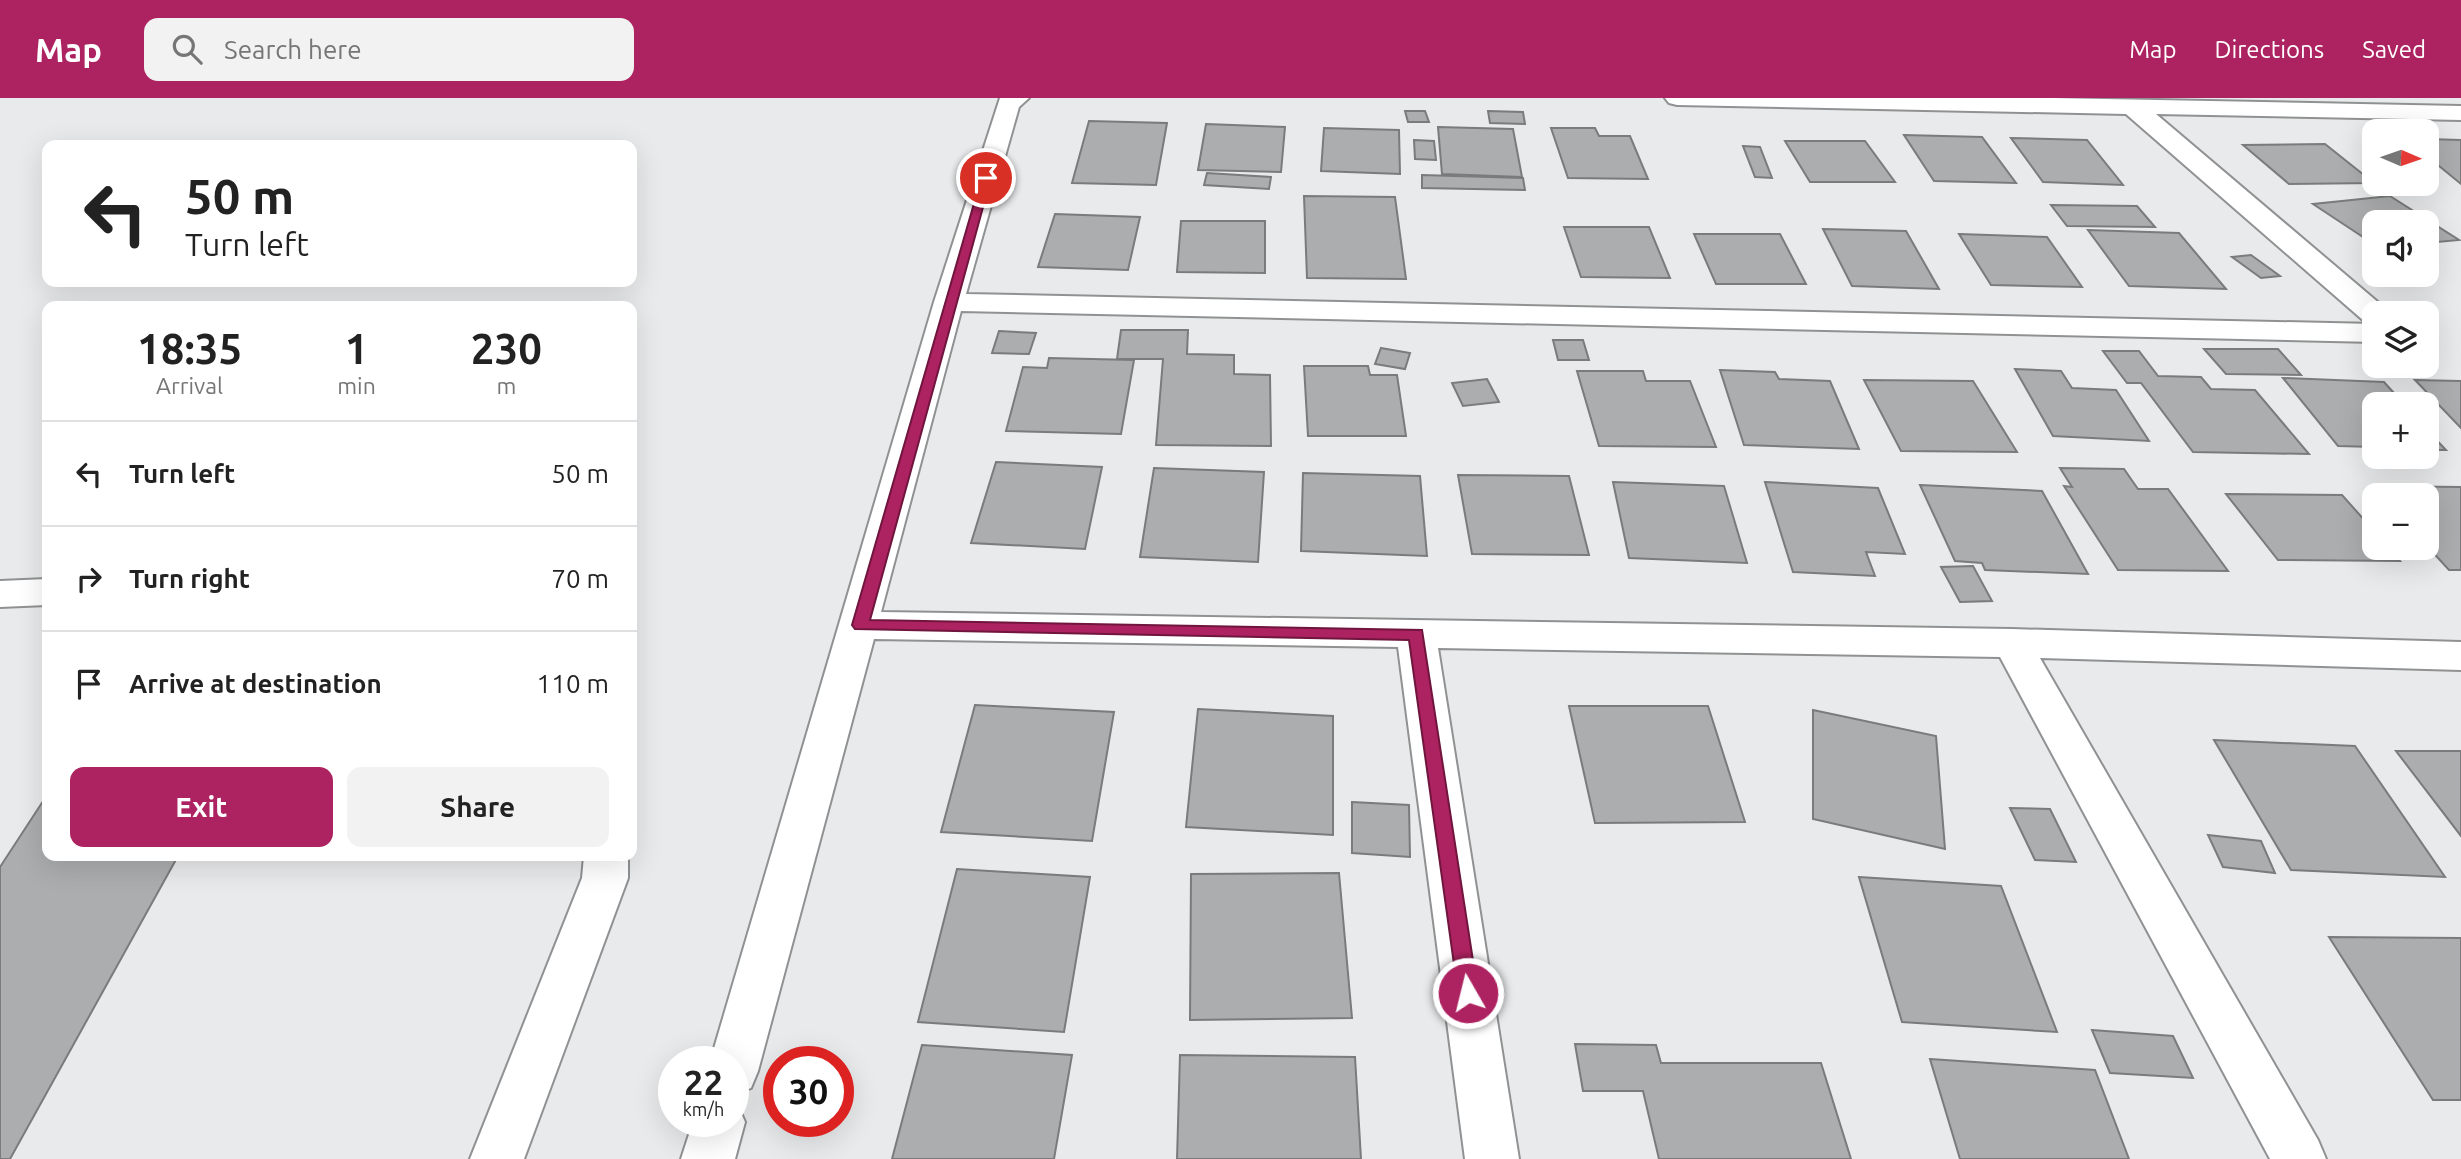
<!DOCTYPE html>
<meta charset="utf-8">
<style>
body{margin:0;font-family:Ubuntu,sans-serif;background:#f2f2f2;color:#222;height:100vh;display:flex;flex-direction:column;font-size:26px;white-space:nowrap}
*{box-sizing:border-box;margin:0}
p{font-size:23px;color:#767676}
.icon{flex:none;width:38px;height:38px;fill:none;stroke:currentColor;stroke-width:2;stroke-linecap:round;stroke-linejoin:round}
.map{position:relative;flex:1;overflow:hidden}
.details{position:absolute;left:42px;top:203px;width:595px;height:560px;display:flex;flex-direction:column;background:#fff;border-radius:14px;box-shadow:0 7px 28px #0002}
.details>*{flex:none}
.top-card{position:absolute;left:42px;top:42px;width:595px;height:147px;border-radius:14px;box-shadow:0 7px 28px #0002;background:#fff;color:#222;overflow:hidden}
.needle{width:46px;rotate:92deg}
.tools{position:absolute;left:2362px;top:21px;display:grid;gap:14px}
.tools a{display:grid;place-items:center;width:77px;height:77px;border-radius:14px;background:#fff;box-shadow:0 7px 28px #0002;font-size:35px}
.speed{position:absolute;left:658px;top:948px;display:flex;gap:14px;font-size:35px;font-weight:700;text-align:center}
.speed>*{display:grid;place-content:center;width:91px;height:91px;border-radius:50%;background:#fff;box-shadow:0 7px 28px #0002;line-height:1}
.speed small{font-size:18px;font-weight:400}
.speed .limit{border:10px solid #d22;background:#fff;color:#111}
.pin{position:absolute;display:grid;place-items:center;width:60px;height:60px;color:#fff;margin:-30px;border:4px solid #fff;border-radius:50%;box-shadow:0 2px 7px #0007}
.me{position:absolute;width:77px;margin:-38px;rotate:352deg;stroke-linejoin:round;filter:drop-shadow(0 0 5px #0008)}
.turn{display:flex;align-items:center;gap:24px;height:147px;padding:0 28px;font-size:32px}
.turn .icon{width:91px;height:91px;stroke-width:2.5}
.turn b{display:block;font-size:49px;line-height:60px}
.eta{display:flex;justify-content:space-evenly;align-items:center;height:119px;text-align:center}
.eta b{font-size:42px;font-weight:700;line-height:49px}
.cta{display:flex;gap:14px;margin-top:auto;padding:14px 28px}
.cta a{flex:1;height:80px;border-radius:14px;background:#ad2260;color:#fff;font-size:28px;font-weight:700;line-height:80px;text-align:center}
.cta a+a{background:#f2f2f2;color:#222}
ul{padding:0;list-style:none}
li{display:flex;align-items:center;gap:21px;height:105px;padding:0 28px;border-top:2px solid #e0e0e0}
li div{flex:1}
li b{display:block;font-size:26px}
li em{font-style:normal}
header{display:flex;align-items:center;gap:42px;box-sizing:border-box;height:98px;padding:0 35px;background:#ad2260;color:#fff}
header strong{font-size:33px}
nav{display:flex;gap:38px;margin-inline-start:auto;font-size:24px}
.search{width:490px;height:63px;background:#f2f2f2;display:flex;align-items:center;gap:18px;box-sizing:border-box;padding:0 24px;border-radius:14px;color:#767676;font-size:26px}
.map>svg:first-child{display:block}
.building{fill:#acadae;stroke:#7a7b7b;stroke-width:2}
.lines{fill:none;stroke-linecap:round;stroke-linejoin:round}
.minor-casing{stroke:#909192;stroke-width:4}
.minor{fill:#fff;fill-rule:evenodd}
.route{fill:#ad2260;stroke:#70163e;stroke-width:2}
</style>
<header>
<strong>Map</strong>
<div class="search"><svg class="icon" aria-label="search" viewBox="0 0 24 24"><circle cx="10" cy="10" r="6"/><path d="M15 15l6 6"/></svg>Search here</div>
<nav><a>Map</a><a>Directions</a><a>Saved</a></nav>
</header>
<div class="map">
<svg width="2461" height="1061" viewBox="0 0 2461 1061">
<rect width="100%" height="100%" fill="#e9eaeb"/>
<g class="building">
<polygon points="1405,13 1425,13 1429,24 1408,24"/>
<polygon points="1488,13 1523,14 1525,26 1490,25"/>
<polygon points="1089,23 1167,25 1156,87 1072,85"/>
<polygon points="1206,26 1285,29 1281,74 1198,72"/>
<polygon points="1438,29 1513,31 1522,79 1442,76"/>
<polygon points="1324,30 1399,32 1400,76 1321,73"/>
<polygon points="1551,30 1595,30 1599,38 1630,38 1648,81 1568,80"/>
<polygon points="1904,37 1982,39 2016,85 1934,83"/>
<polygon points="2011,40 2087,42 2123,87 2043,84"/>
<polygon points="2427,41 2461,42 2461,86 2427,58"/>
<polygon points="1414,42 1434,43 1436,62 1415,61"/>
<polygon points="1785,43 1865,43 1895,84 1810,84"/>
<polygon points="2325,46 2374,85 2289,86 2243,47"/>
<polygon points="1743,48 1760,49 1772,80 1755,79"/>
<polygon points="1207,75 1271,79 1269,91 1204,87"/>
<polygon points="1422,77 1523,80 1525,92 1422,90"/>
<polygon points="1304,98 1395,99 1406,181 1307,180"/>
<polygon points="2390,98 2459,142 2427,145 2427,124 2375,124 2375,147 2313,106"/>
<polygon points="2051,107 2137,108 2155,129 2067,128"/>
<polygon points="1055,116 1140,119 1128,172 1038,169"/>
<polygon points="1181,123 1265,123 1265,175 1177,174"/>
<polygon points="1564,129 1649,129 1670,180 1581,179"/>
<polygon points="1823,131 1906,133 1939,191 1852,188"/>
<polygon points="2088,132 2179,135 2226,191 2129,188"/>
<polygon points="1694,136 1780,136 1806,186 1716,186"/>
<polygon points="1959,136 2047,139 2082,189 1991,187"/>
<polygon points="2251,157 2280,178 2261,180 2232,159"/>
<polygon points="1121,232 1188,232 1187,256 1234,257 1234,276 1270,277 1271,348 1156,347 1163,261 1117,261"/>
<polygon points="999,233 1036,235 1029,256 992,255"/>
<polygon points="1553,242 1583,242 1589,262 1558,262"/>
<polygon points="1381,250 1410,255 1405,271 1375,266"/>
<polygon points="2204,251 2278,251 2301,277 2226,276"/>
<polygon points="2103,253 2139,253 2158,278 2201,279 2211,291 2255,292 2309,356 2193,354 2141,285 2127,285"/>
<polygon points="1049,260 1134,262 1121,336 1006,333 1023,269 1047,270"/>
<polygon points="1304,268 1368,268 1370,277 1397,277 1406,338 1308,338"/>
<polygon points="2015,271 2061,273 2072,290 2116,292 2149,343 2053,338"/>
<polygon points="1720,272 1775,274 1779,281 1830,283 1859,351 1744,347"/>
<polygon points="1577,273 1643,273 1646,283 1690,283 1716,349 1599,348"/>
<polygon points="2283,280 2384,284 2404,306 2375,306 2375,349 2338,348"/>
<polygon points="1487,281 1499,304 1463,308 1452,285"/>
<polygon points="1864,282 1973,283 2017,354 1901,353"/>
<polygon points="2415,282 2461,283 2461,330"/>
<polygon points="2427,332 2446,352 2427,352"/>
<polygon points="996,364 1102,369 1085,451 971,445"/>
<polygon points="1154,370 1264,374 1258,464 1140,459"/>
<polygon points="2060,370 2124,371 2138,391 2168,391 2228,473 2118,472 2064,388 2072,389"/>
<polygon points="1303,375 1420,378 1427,458 1301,453"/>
<polygon points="1458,377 1569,378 1589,457 1472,456"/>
<polygon points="1613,384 1724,388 1747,465 1629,460"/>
<polygon points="1765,384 1878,390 1905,456 1866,454 1875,478 1793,474"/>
<polygon points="1920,387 2042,393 2088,476 1985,472 1982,465 1955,463"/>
<polygon points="2373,388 2461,389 2461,472 2449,472 2427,448 2427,397 2381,397"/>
<polygon points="2226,396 2342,397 2375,434 2375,450 2389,450 2400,463 2278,462"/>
<polygon points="1973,468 1992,503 1960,504 1941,469"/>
<polygon points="975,607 1114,614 1092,743 941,734"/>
<polygon points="1569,608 1708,608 1745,724 1595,725"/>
<polygon points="1198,611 1333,618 1333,737 1186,729"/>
<polygon points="1813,612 1936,638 1945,751 1813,721"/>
<polygon points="2214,642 2355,648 2445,779 2291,772"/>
<polygon points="2396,653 2461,653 2461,738"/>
<polygon points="47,697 47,758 178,758 10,1061 0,1061 0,769"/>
<polygon points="1352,704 1409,707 1410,759 1352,755"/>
<polygon points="2010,710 2050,711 2076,764 2035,762"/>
<polygon points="2208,737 2261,743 2275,775 2223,769"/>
<polygon points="957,771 1090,779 1064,934 918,924"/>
<polygon points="1339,775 1352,920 1190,922 1191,776"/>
<polygon points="1859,779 2001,788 2057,934 1902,924"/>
<polygon points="2329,839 2461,840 2461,1002 2433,1002"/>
<polygon points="2092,932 2173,938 2193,980 2110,975"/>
<polygon points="1575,946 1656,947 1661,965 1821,965 1851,1061 1659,1061 1643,993 1583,993"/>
<polygon points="922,947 1072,957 1054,1061 892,1061"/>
<polygon points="1180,957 1355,959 1361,1061 1177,1061"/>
<polygon points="1930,961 2095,972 2129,1061 1960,1061"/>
</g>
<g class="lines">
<defs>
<g id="minor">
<polygon points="1000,0 1029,0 1019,9 966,196 2375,226 2375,244 961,213 881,514 2012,531 2461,544 2461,572 2040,560 2318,1042 2326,1061 2270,1061 2000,559 1438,550 1519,1061 1465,1061 1398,549 874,541 758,973 751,990 733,997 733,964 710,964 934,204"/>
<polygon points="1665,0 2053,0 2461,8 2461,22 2156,16 2386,211 2389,215 2375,215 2375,226 2364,223 2126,16 1677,7 1669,5"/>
<polygon points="47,481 47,507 0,509 0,483"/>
<polygon points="584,758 628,758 628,780 524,1061 470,1061 582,780"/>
<polygon points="733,1004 737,1006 745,1024 735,1061 681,1061 693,1024 733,1024"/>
</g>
</defs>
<use href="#minor" class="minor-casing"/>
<use href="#minor" class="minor"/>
</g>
<polygon class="route" points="982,78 991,80 870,522 1422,532 1478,895 1475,902 1468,904 1461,902 1458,895 1409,542 855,531 852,527"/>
</svg>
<div class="tools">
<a><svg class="needle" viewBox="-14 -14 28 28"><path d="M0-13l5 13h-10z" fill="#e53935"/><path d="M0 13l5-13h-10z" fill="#767676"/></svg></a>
<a><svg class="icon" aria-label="sound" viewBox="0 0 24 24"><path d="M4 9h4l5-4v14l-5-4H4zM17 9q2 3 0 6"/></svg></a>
<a><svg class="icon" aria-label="layers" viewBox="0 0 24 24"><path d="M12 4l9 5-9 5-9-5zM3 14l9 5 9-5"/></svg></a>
<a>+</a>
<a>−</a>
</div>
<div class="speed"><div>22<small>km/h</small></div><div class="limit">30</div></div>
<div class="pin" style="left:986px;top:80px;background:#d93025"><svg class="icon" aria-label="arrive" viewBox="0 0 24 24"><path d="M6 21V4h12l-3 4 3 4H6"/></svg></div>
<svg class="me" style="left:1468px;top:895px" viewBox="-20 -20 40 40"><circle r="17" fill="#ad2260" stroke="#fff" stroke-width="3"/><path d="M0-11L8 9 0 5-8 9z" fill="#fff"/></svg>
<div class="top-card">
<div class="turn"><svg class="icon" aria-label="left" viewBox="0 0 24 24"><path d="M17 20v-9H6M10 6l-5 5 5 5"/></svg><div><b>50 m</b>Turn left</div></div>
</div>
<section class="details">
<div class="eta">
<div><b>18:35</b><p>Arrival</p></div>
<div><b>1</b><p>min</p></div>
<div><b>230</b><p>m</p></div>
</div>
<ul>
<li><svg class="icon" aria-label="left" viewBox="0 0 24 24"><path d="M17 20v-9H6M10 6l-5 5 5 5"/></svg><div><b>Turn left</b></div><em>50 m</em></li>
<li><svg class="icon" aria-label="right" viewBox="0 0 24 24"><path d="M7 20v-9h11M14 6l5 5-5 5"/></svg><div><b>Turn right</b></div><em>70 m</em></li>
<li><svg class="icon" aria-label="arrive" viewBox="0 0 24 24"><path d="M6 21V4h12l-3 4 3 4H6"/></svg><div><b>Arrive at destination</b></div><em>110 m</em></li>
</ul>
<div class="cta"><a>Exit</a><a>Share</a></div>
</section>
</div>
